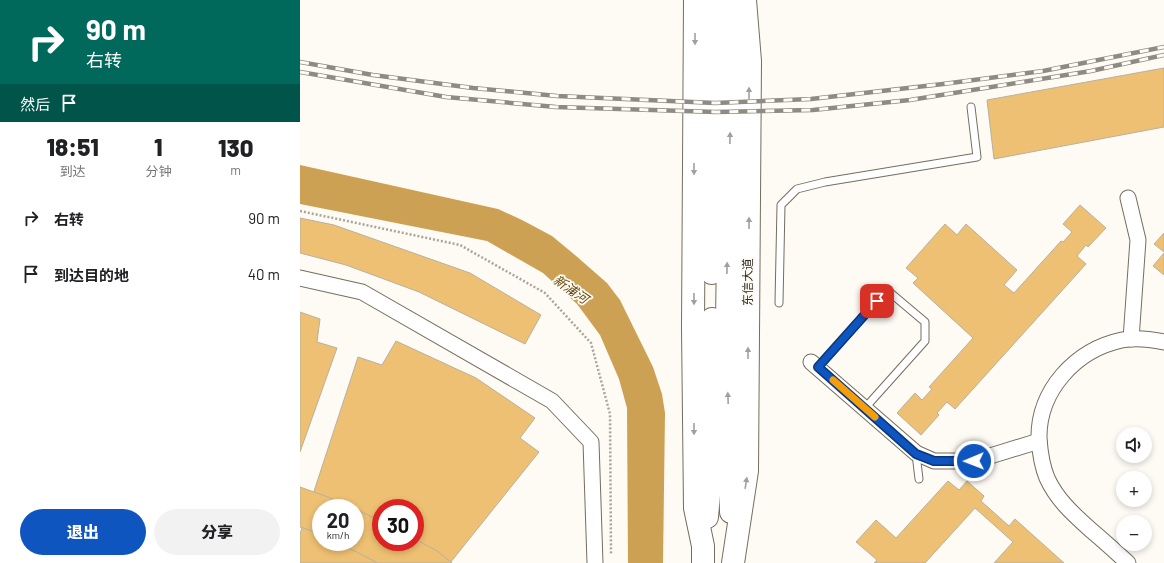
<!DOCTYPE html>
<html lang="zh">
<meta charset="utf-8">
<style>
body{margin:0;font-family:Barlow,"Noto Sans SC",sans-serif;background:#f2f2f2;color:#202124;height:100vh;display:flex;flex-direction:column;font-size:15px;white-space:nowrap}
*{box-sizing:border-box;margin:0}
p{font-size:13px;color:#757577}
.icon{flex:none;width:22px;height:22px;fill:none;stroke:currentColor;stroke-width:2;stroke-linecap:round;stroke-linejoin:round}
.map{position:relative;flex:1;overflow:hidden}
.side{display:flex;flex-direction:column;background:#fff;width:300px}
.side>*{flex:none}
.guide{background:#00695c;color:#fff;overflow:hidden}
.tools{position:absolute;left:816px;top:427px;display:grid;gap:8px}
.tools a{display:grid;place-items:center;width:36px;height:36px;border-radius:50%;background:#fff;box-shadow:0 2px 6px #0003;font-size:20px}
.speed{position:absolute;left:12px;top:499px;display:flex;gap:8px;font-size:20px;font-weight:700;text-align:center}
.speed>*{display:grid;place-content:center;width:52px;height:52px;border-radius:50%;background:#fff;box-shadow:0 2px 6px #0003;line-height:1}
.speed small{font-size:10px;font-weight:400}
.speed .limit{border:6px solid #d22;background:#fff;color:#111}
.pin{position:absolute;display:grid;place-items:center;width:34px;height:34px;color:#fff;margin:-17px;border-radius:8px;box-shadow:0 2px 6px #0006}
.me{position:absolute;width:44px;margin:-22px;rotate:269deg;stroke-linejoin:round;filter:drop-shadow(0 0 3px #0008)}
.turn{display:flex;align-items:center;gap:14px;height:84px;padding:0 20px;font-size:18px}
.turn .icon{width:52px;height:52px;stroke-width:2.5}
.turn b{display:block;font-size:28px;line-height:34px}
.then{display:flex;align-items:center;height:38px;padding:0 20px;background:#0003;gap:8px;font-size:15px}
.eta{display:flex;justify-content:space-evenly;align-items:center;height:68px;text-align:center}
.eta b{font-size:24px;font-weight:800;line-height:28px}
.primary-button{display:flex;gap:8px;margin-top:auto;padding:8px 20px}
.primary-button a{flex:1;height:46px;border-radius:24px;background:#0e55bf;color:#fff;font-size:16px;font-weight:800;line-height:46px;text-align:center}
.primary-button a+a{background:#f2f2f2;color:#202124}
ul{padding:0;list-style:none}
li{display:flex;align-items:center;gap:12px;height:56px;padding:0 20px}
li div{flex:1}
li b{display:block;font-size:15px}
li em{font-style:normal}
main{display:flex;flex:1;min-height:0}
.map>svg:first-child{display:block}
.water{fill:#cda153}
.building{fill:#edc073;stroke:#b9b0a1;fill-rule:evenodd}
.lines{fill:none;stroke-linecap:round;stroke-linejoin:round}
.service-casing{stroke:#756d5f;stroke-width:9}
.minor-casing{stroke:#756d5f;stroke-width:17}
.primary-casing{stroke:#756d5f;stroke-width:24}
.path{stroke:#a8a49e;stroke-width:2.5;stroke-dasharray:2 2;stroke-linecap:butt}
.service{stroke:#fff;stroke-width:7}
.minor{stroke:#fff;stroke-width:15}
.primary{stroke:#fff;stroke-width:22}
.rail-casing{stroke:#8e8a84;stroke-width:4.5}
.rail{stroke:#fefaf4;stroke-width:3;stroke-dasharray:9;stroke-linecap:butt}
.oneway{fill:#a2a09e}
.route-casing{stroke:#09377c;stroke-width:10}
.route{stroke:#0e55bf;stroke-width:7}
.slow{stroke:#f59e0b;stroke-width:7}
.labels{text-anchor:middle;stroke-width:3.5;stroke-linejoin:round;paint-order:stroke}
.street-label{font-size:12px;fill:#312d27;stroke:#fefaf4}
.water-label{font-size:13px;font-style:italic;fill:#644607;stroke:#fefaf4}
</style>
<main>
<section class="side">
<div class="guide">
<div class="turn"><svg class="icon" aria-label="right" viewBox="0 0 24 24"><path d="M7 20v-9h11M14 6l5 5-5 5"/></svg><div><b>90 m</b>右转</div></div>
<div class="then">然后<svg class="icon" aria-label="arrive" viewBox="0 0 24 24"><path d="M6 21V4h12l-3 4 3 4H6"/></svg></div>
</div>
<div class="eta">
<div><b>18:51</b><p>到达</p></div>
<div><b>1</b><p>分钟</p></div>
<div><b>130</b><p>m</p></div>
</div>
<ul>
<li><svg class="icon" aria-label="right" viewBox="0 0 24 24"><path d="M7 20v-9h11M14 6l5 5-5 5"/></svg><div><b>右转</b></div><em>90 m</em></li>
<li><svg class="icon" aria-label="arrive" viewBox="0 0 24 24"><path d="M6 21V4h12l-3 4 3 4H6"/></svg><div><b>到达目的地</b></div><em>40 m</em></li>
</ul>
<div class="primary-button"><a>退出</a><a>分享</a></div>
</section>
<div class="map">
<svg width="864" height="563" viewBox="0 0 864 563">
<rect width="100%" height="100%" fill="#fefaf4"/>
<polygon class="water" points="0,165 198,209 222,220 252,236 275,255 307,283 320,300 353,367 362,394 365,413 363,563 328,563 327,408 319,379 300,335 277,304 243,273 187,241 0,204"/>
<g class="building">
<polygon points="864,68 864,127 694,159 687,100"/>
<polygon points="780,205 806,228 788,247 786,245 777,256 786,264 655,409 647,402 637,413 639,415 621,435 597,413 615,393 622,400 632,389 629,387 673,338 613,283 618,278 606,268 645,224 657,235 666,224 717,270 704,285 714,293 761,241 763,242 772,232 763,224"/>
<polygon points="0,218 34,225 170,273 241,315 225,344 119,292 46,265 0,253"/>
<polygon points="864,233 864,252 854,244"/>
<polygon points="864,253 864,275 853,266"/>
<polygon points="0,312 20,319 17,342 37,348 0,452"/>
<path d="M96,341l80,37 59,40 -15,20 19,14 -89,111h-150v-29l58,-177 24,8zM21,508h34v34h-34zM81,508h34v34h-34z"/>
<polygon points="648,481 659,490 667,481 684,496 681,501 709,526 715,519 764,563 694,563 713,542 675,508 625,563 574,563 577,560 556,542 576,520 596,538"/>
<polygon points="0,487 28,497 52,508 21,508 21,534 0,527"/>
<polygon points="55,509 81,521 81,542 115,542 115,539 137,551 152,563 78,563 37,542 55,542"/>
</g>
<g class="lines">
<defs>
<g id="service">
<polyline points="479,303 481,205 497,189 525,182 677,157 671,107"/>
<polyline points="518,367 587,290 625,322 625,341 565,408"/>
<polyline points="616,454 619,479"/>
</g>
<g id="minor">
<polyline points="828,198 838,240 831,339"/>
<polyline points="0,278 62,292 252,401 291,442 295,563"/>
<polyline points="511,362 616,453 634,461 674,461 739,441"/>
<path d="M828,563c-12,-11 -24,-22 -36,-32 -18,-16 -35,-31 -45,-53 -5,-12 -7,-26 -8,-39 -1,-48 36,-89 83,-99 14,-3 28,-1 42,2"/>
</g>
<g id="primary">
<polyline points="395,0 393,328 395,508 403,546 403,563"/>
<polyline points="412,0 414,65 412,273"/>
<polyline points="431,512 427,319 432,0"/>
<polyline points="407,517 410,483 412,319"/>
<polyline points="433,563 447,471 450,61 445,0"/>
</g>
</defs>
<use href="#service" class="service-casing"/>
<use href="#minor" class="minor-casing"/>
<use href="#primary" class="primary-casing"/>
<polyline class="path" points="0,211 160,245 245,293 291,343 310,414 311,555"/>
<use href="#service" class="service"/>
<use href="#minor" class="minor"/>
<use href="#primary" class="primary"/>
<defs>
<g id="rail">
<polyline points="0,62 73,75 173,88 257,96 415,103 511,99 643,84 743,71 864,47"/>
<polyline points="0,72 146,97 256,107 416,112 513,110 610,100 791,71 864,55"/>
</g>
</defs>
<use href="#rail" class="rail-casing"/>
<use href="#rail" class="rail"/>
</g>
<defs><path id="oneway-solid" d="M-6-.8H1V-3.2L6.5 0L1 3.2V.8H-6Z"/></defs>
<g class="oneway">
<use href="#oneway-solid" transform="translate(395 39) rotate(90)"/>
<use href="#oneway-solid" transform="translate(449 93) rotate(-90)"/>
<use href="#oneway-solid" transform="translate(430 138) rotate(-89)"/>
<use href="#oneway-solid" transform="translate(394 169) rotate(90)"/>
<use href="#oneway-solid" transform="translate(449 223) rotate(-90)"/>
<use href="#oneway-solid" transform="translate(427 268) rotate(-89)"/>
<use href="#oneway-solid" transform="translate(394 299) rotate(90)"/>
<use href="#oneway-solid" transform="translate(448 353) rotate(-90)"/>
<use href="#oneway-solid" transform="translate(428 398) rotate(-92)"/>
<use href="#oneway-solid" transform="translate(394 429) rotate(90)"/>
<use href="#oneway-solid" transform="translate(446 483) rotate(-81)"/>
</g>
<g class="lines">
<defs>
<polyline id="route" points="577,301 518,367 616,454 634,461 674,461"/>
</defs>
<use href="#route" class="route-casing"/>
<use href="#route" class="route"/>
<polyline class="slow" points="533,380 575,417"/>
</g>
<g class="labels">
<g class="street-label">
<text transform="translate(448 282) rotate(-90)" y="4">东信大道</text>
</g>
<g class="water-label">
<text transform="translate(271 289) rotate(35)" y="5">新浦河</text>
</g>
</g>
</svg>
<div class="tools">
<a><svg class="icon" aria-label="sound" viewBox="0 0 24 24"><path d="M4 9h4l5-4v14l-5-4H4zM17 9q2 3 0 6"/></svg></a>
<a>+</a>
<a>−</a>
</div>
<div class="speed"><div>20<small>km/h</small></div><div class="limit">30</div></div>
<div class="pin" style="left:577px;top:301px;background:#d93025"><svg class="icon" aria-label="arrive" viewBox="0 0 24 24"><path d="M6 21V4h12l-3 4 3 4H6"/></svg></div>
<svg class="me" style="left:674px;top:461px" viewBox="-20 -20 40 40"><circle r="17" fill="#0e55bf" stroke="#fff" stroke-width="3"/><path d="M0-11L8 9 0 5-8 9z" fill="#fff"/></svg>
</div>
</main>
